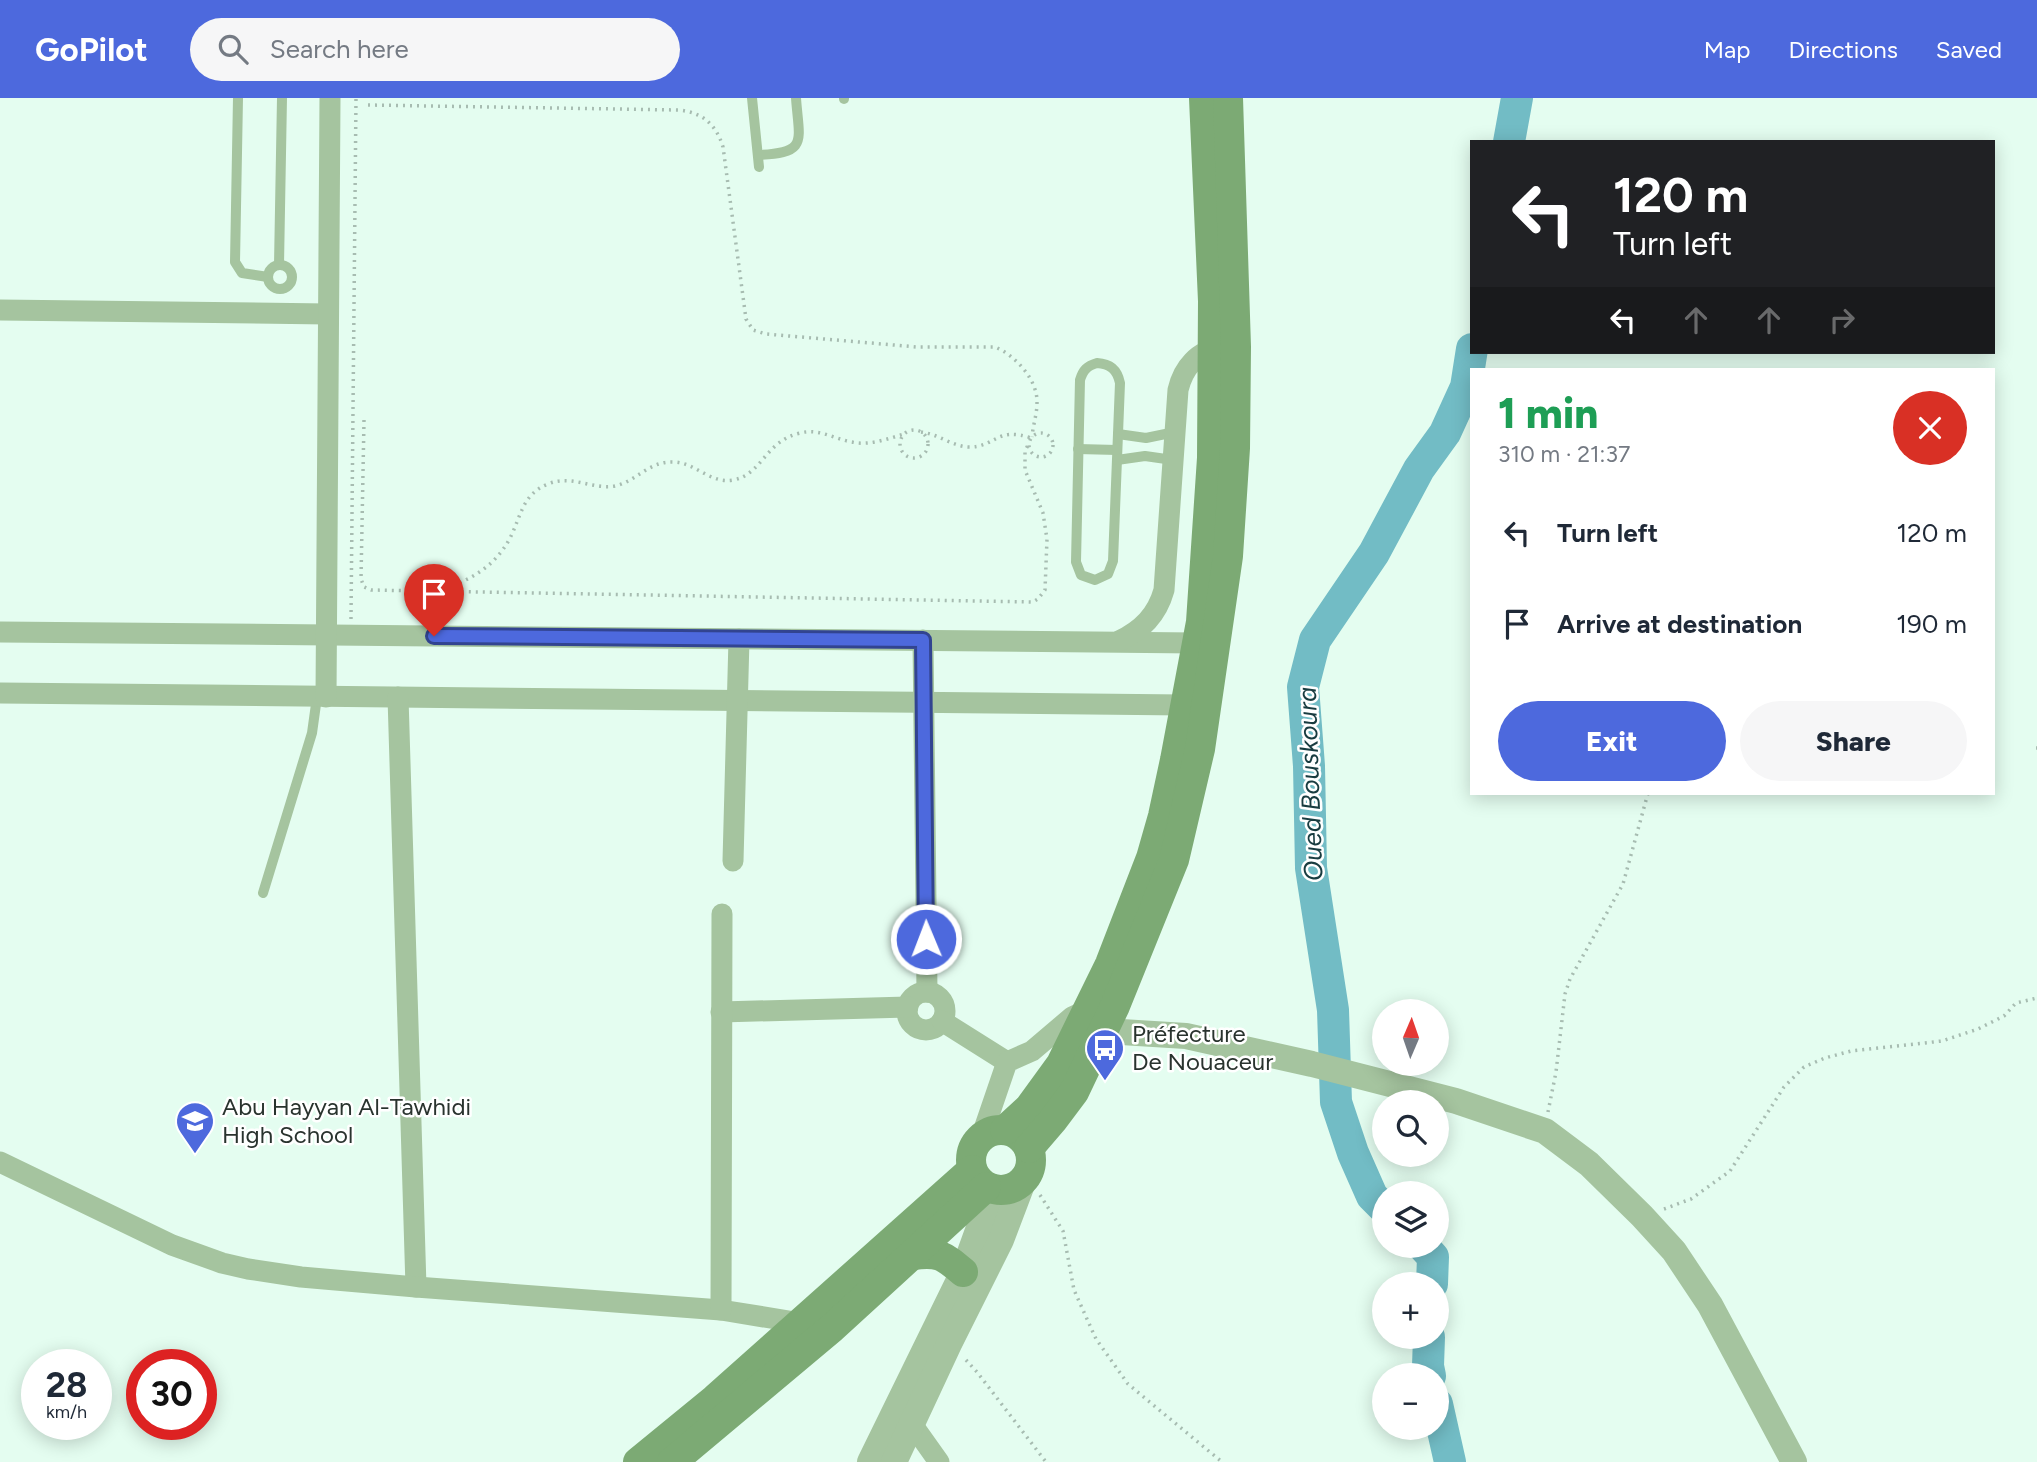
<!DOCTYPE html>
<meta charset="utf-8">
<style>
body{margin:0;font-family:Figtree,sans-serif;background:#f6f6f7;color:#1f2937;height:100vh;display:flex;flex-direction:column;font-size:26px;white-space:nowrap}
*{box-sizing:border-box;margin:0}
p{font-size:23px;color:#747a83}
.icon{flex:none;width:38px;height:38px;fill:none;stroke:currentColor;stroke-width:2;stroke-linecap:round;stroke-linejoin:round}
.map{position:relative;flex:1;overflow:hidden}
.drawer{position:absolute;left:1470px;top:270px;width:525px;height:427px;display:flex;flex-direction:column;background:#fff;border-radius:0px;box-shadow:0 4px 18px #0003}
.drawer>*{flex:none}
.guide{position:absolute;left:1470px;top:42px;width:525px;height:214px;border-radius:0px;box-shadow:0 4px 18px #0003;background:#202124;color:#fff;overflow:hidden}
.needle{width:46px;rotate:2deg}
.controls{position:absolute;left:1372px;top:901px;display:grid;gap:14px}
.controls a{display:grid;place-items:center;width:77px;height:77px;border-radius:50%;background:#fff;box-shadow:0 4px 18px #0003;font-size:35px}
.speed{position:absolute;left:21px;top:1251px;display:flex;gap:14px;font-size:35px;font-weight:700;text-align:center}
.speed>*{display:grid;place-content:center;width:91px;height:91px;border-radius:50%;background:#fff;box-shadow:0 4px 18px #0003;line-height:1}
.speed small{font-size:18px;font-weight:400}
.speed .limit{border:10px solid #d22;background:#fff;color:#111}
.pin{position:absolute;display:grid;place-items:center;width:60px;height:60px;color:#fff;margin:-72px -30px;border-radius:50% 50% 50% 0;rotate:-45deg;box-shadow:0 0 7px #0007}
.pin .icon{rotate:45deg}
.me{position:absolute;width:77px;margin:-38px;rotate:359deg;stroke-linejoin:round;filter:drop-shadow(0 0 5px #0008)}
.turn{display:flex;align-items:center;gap:24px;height:147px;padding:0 28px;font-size:32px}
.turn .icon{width:91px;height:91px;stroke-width:2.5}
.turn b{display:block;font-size:49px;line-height:60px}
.lanes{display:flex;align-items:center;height:66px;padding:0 28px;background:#0003;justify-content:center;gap:35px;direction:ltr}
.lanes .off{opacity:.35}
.round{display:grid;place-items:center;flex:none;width:74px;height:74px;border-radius:37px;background:#f6f6f7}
.head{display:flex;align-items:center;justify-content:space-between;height:119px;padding:0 28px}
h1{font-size:42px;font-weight:800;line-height:52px;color:#1e9e55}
.action{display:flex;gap:14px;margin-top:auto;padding:14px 28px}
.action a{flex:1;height:80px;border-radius:42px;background:#4d69dd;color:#fff;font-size:28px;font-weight:800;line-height:80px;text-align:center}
.action a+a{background:#f6f6f7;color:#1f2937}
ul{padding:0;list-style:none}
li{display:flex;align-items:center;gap:21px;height:91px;padding:0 28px}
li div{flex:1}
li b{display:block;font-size:26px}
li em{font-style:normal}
header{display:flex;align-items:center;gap:42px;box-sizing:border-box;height:98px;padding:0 35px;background:#4d69dd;color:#fff}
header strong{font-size:33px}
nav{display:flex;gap:38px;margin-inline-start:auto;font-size:24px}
.search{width:490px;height:63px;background:#f6f6f7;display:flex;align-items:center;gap:18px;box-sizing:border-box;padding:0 24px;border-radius:38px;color:#747a83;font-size:26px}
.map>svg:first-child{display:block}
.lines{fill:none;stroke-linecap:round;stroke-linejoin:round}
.river{stroke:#72bcc5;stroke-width:32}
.path{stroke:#a7bcb1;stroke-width:3.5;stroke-dasharray:2 5;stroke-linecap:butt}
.service{stroke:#a5c49f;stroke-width:10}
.minor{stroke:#a5c49f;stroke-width:21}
.tertiary{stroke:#a5c49f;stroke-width:26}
.secondary{stroke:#7caa74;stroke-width:30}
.route-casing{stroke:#324490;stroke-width:18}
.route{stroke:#4d69dd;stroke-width:12}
.labels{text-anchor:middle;stroke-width:5;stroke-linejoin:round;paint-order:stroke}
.poi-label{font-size:24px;fill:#29332e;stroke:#fff;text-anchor:start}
.water-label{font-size:26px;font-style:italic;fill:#183c40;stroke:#fff}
</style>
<header>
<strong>GoPilot</strong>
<div class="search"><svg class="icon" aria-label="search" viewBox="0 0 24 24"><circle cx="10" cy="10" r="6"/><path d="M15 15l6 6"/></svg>Search here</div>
<nav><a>Map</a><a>Directions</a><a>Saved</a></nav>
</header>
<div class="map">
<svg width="2037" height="1364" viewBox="0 0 2037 1364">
<rect width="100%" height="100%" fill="#e4fdf0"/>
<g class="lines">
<g class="river">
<polyline points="1509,44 1517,0"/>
<polyline points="1384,1110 1372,1098 1353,1055 1336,1004 1333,912 1311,770 1309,668 1303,589 1315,542 1374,455 1419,371 1445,335 1466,289 1472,251"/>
<polyline points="1423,1148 1433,1159 1432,1186"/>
<polyline points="1429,1239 1428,1268 1430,1278"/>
<polyline points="1437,1306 1450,1364"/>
</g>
<g class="path">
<path d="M368,7l310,5c24,2 38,14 45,37l23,172 7,11 13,4 151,13h78c20,8 43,33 42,56 0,11 -4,22 -5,34"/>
<polyline points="364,322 361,481 364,489 371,492 1033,504 1038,501 1045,492 1047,441 1043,415 1025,372 1025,353 1029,345"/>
<circle cx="914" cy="346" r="14"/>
<path d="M921,334c17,2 31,14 47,15 27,1 28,-21 63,-9"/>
<circle cx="1041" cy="347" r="12"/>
<path d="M440,492c29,-9 55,-23 70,-52 11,-21 12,-44 38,-54 23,-10 44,6 67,2 22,-5 34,-25 58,-24 22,0 37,22 60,18 29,-5 32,-39 67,-47 19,-5 34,6 52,9 17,4 35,-3 52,-8"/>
<polyline points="351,521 356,0"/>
<polyline points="2036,650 2037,650"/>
<polyline points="1548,1014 1556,974 1565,896 1570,881 1623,786 1648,695"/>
<polyline points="1040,1097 1063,1133 1074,1192 1096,1241 1128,1286 1222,1364"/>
<polyline points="1664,1111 1691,1101 1730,1073 1784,989 1804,969 1825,960 1851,953 1942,943 1978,931 2004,918 2016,905 2037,900"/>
<polyline points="966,1262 977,1274 1046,1364"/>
</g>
<g class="service">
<polyline points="238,0 235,164 242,175 268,179"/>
<polyline points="752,0 759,69"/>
<polyline points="844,0 844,1"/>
<path d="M758,57c51,-2 41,-14 38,-57"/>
<polyline points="279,167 282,0"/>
<circle cx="280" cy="179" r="12"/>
<path d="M1097,265c13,1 20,6 23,20l-7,178 -5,13 -13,6 -14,-5 -5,-13 4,-182c3,-10 7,-14 17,-17z"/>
<polyline points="1118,336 1146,340 1175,334"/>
<polyline points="1078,351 1117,352"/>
<polyline points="1117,362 1145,358 1173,362"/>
<polyline points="263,795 312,635 317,599"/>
</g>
<g class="minor">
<polyline points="0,212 328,216"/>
<polyline points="0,534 1197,545"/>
<polyline points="923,542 927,894"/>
<path d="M1119,543c23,-11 38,-26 45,-51l14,-200c5,-22 20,-40 43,-42"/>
<polyline points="0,595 1185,607"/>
<polyline points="326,599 330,0"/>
<polyline points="398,599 416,1189"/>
<polyline points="733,763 739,541"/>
<circle cx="926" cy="913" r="19"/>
<polyline points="721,914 908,909"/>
<polyline points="942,923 1007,964"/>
<polyline points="981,1040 1007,964 1032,953 1072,919 1089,911"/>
<polyline points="0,1064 172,1147 222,1165 248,1171 301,1179 416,1189 721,1212 801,1225"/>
<polyline points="721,1212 722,816"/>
<polyline points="912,1326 939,1364"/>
</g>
<g class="tertiary">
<polyline points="1105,933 1186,938 1312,966 1456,1003 1545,1033 1589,1066 1642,1118 1674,1153 1710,1207 1794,1364"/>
<polyline points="870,1364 963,1174 993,1091"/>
<polyline points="894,1364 949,1246 1001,1142 1023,1084"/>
</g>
<g class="secondary">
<circle cx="1001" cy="1062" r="30"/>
<polyline points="1005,1032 1029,1010 1061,966 1110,866 1151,760 1163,718 1175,662 1201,524 1212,360 1213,203 1204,0"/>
<polyline points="1029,1050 1053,1022 1074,994 1115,908 1174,762 1200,651 1228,458 1235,350 1236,249 1228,0"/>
<path d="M913,1157c26,-3 30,0 50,17"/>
<polyline points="638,1364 715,1301 972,1072"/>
<polyline points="672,1364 832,1230 986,1089"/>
</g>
</g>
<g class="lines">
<defs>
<polyline id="route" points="434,538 923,542 926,841"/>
</defs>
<use href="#route" class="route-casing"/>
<use href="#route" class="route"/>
</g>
<defs>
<symbol id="bus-pin" viewBox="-11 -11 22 30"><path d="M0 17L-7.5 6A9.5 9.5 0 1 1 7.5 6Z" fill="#4d69dd" stroke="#fff"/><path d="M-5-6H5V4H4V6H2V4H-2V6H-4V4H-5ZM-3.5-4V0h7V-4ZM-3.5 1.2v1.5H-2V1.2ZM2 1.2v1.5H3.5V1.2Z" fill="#fff"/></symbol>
<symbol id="school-pin" viewBox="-11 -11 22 30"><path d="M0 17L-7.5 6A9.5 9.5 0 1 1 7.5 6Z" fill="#4d69dd" stroke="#fff"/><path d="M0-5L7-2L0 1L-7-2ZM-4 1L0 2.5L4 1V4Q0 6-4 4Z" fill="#fff"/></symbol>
</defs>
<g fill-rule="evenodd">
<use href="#bus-pin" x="1083" y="928" width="44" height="60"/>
<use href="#school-pin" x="173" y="1001" width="44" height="60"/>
</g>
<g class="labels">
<g class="poi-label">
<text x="1132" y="944">Préfecture<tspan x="1132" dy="28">De Nouaceur</tspan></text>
<text x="222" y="1017">Abu Hayyan Al-Tawhidi<tspan x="222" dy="28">High School</tspan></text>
</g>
<g class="water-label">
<text transform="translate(1310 686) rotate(-92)" y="9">Oued Bouskoura</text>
</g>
</g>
</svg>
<div class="controls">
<a><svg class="needle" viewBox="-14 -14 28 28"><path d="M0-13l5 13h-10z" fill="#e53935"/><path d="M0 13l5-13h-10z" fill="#747a83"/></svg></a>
<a><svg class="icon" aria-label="search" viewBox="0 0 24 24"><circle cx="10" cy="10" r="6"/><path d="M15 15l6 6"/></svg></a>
<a><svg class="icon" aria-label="layers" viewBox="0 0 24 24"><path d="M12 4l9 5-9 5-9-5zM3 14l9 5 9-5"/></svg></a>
<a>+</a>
<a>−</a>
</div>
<div class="speed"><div>28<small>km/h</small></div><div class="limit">30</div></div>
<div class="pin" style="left:434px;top:538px;background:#d93025"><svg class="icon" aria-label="arrive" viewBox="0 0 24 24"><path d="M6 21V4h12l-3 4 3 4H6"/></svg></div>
<svg class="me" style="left:926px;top:841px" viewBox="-20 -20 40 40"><circle r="17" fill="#4d69dd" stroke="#fff" stroke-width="3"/><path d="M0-11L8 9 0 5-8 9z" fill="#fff"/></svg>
<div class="guide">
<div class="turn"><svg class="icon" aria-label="left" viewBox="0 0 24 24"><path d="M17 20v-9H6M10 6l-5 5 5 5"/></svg><div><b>120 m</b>Turn left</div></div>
<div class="lanes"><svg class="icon" aria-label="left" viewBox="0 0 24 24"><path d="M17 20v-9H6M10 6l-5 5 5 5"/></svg><svg class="icon off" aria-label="ahead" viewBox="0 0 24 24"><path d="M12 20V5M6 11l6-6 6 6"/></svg><svg class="icon off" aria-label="ahead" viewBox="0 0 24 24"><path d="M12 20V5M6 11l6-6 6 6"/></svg><svg class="icon off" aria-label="right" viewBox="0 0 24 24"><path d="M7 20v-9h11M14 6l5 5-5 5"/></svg></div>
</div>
<section class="drawer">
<div class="head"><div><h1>1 min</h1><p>310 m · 21:37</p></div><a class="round" style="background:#d93025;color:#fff"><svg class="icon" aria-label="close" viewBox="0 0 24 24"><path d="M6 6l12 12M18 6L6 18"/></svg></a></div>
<ul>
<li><svg class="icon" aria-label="left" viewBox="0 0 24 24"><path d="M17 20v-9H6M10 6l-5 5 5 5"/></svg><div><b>Turn left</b></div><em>120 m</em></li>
<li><svg class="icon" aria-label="arrive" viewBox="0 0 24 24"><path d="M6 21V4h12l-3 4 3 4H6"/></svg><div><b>Arrive at destination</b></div><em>190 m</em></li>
</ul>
<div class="action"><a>Exit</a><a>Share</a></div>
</section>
</div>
